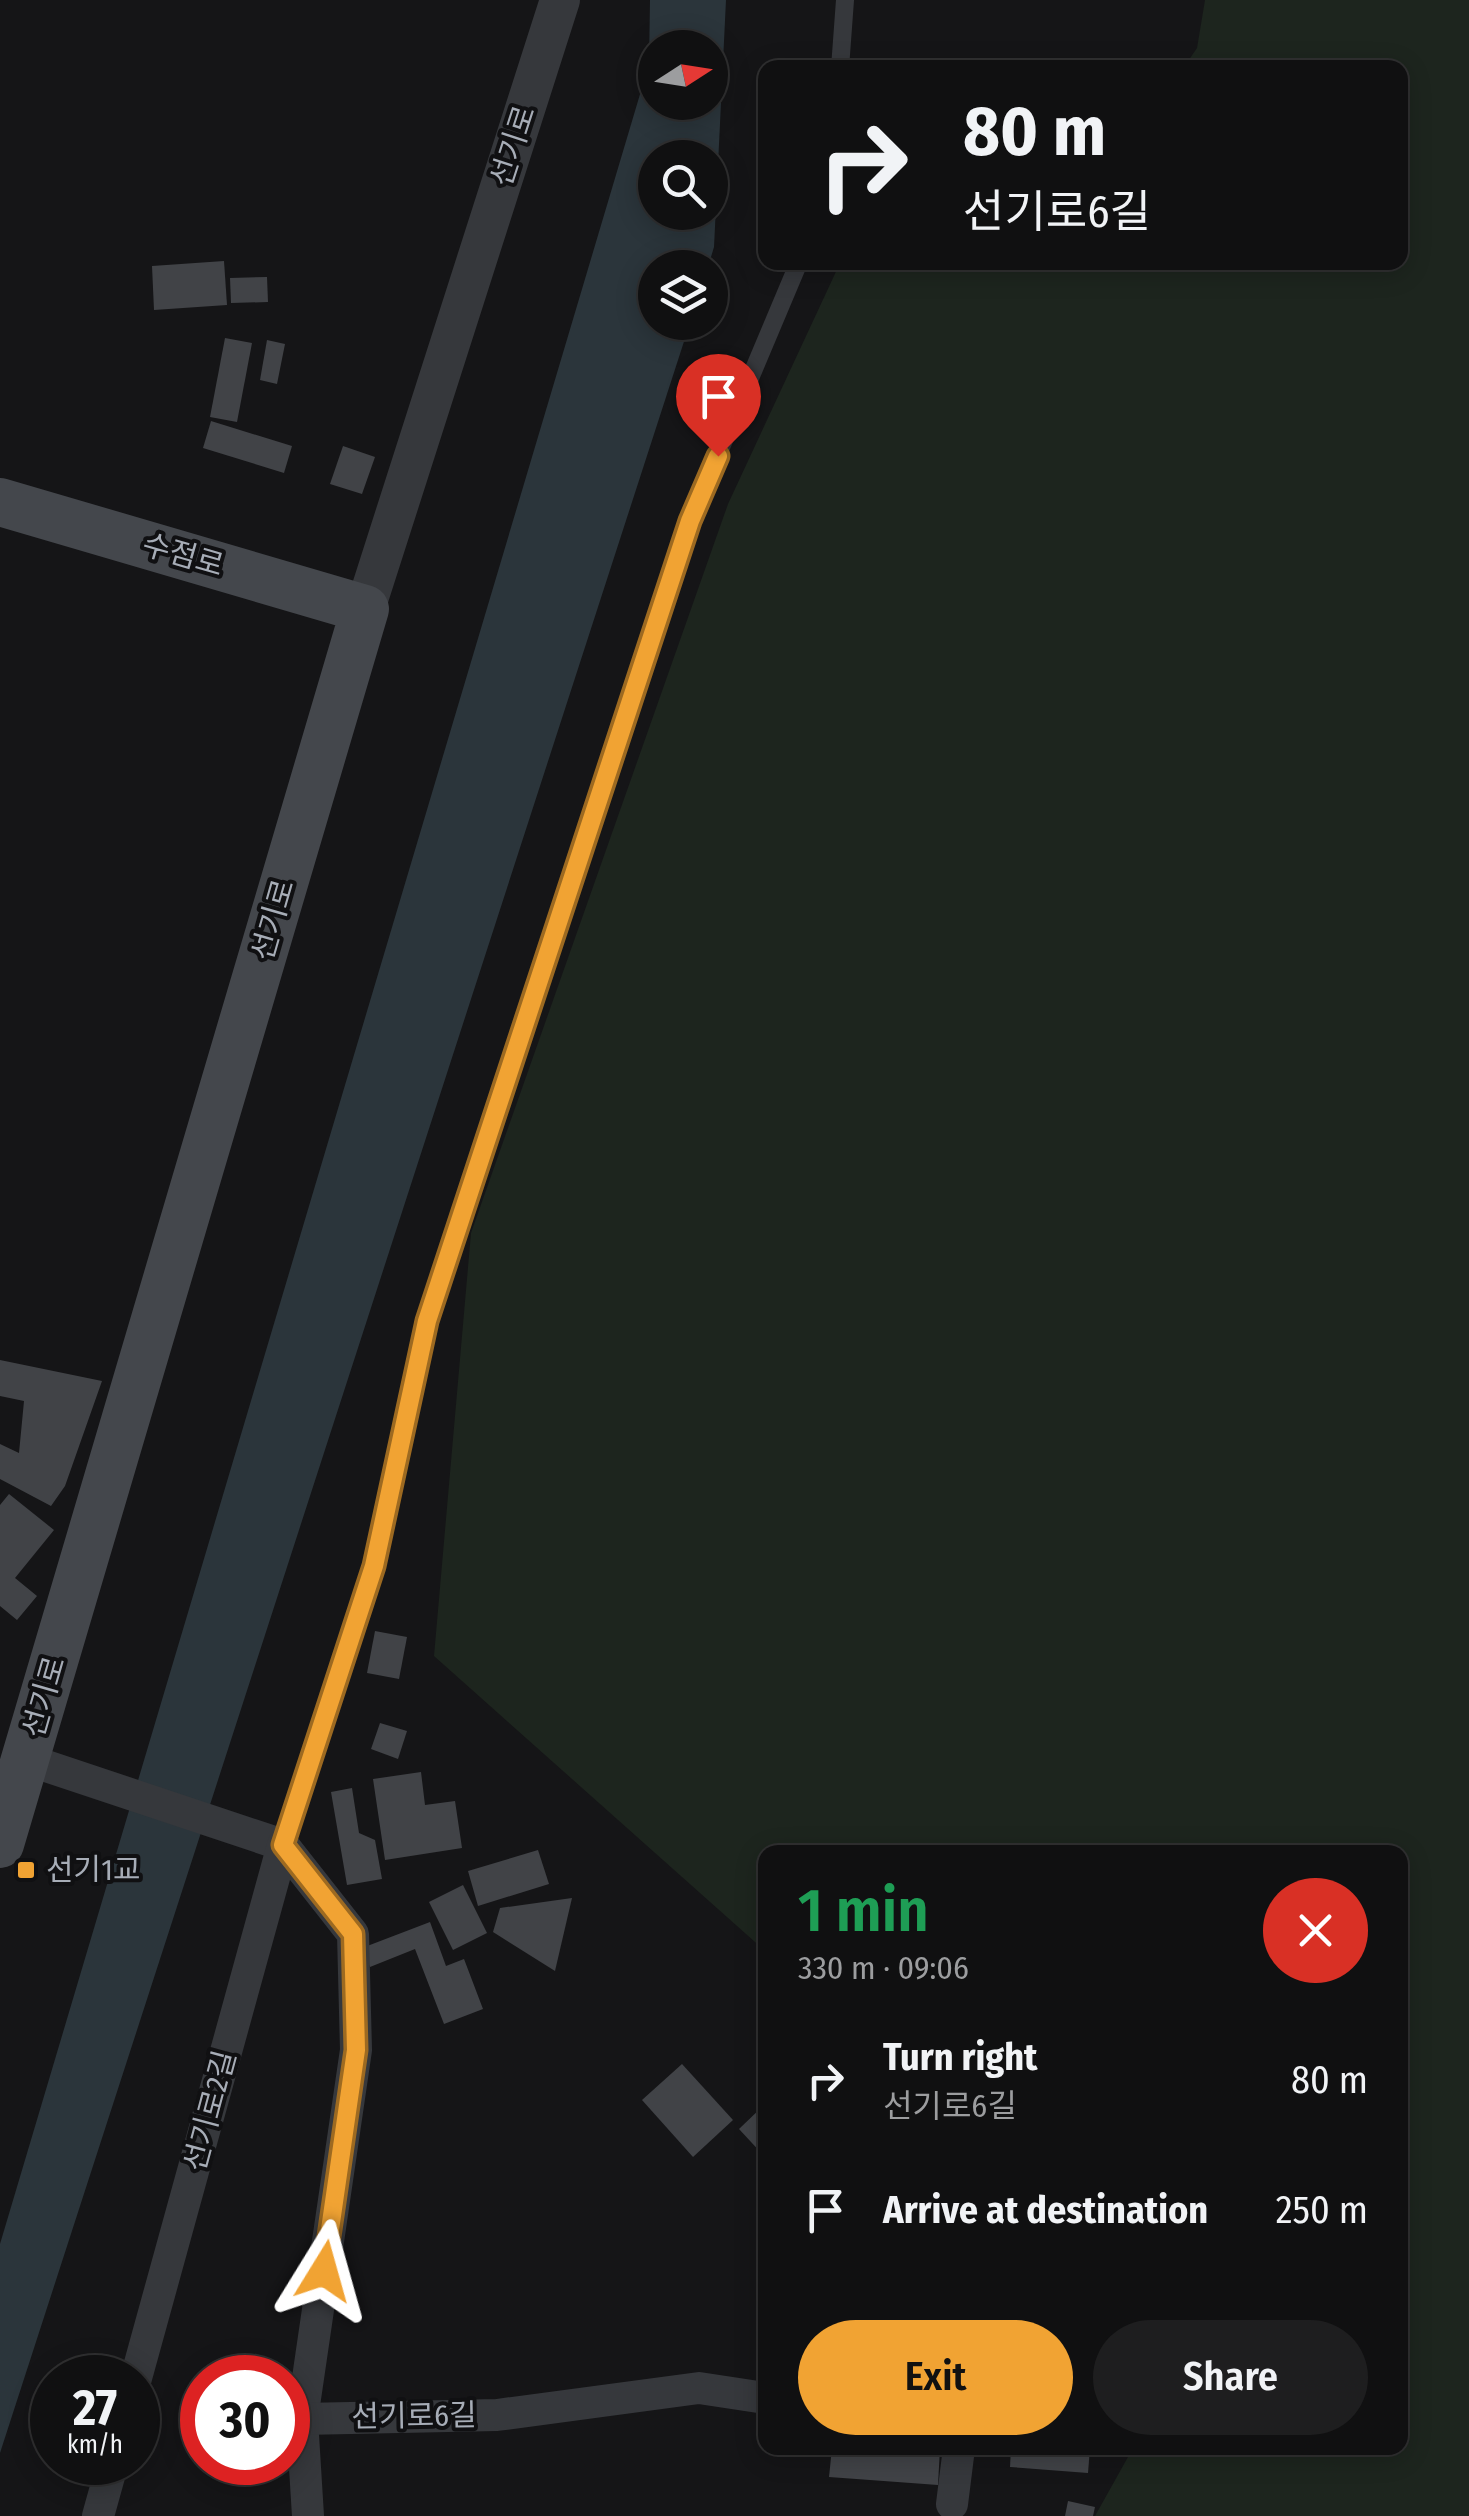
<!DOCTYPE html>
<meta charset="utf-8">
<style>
body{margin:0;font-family:"Fira Sans Condensed","Noto Sans KR",sans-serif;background:#1e1e1f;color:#f1f3f6;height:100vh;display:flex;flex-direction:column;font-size:38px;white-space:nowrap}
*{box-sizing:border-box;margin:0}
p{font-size:32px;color:#9c9d9f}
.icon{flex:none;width:55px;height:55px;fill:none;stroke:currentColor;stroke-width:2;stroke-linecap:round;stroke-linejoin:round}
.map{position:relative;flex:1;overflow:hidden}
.details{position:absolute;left:758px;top:1845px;width:650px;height:610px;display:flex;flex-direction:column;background:#101011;border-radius:20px;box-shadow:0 5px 25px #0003,0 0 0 2px #303031}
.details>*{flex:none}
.top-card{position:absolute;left:758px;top:60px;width:650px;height:210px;border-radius:20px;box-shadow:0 5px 25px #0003,0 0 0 2px #303031;background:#101011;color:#f1f3f6;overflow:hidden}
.needle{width:65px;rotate:78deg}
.buttons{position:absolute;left:638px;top:30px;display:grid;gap:20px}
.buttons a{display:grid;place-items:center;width:90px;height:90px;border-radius:50%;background:#101011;box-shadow:0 5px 25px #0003,0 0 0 2px #303031;font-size:50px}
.speed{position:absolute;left:30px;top:2355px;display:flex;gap:20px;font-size:50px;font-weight:700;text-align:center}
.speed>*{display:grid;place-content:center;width:130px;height:130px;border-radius:50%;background:#101011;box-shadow:0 5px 25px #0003,0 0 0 2px #303031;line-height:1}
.speed small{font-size:25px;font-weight:400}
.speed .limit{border:15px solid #d22;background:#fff;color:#111}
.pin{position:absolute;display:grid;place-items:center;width:85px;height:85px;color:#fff;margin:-102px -42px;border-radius:50% 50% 50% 0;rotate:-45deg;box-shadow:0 0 10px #0007}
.pin .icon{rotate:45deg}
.me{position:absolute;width:110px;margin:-55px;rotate:8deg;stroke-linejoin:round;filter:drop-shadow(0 0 8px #0008)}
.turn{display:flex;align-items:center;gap:35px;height:210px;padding:0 40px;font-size:45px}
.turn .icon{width:130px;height:130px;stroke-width:2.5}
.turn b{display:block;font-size:70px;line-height:85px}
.round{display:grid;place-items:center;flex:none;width:105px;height:105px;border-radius:52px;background:#1e1e1f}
.overview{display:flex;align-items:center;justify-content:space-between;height:170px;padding:0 40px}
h1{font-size:60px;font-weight:600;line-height:75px;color:#1e9e55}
.primary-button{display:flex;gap:20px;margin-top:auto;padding:20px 40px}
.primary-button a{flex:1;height:115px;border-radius:60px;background:#f1a333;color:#111;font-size:40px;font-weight:600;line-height:115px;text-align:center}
.primary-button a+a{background:#1e1e1f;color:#f1f3f6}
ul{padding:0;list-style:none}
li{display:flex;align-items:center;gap:30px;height:130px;padding:0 40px}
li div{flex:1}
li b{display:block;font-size:38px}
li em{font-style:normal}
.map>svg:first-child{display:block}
.green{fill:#1d251e}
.water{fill:#2b353b;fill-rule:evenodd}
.building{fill:#414347}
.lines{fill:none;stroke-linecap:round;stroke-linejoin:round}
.service{stroke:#36383c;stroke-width:18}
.minor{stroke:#36383c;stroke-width:32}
.tertiary{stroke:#36383c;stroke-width:40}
.secondary{stroke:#44474c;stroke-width:48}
.route-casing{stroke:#9d6a21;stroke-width:25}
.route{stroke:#f1a333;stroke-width:18}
.poi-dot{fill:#f1a333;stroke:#101012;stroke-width:4}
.labels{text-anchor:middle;stroke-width:8;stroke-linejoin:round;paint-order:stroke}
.street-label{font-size:30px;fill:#a7adb7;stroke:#101012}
.poi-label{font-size:30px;fill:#a7adb7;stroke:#101012;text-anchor:start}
</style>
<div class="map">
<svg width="1469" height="2516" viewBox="0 0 1469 2516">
<rect width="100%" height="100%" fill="#151517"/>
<polygon class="green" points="1205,0 1469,0 1469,2516 1095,2516 1133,2448 1400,2448 1400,1852 765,1852 765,1951 434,1656 471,1233 728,504 840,263 1400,262 1400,68 1184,67 1197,48"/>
<path class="water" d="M650,0h76l-12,247 -6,20 -53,1v54l35,1 -690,2130v-209l649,-2180zM655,48h55v54h-55zM655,158h55v54h-55z"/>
<g class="building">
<polygon points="224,261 227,305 154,310 152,266"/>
<polygon points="267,277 268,302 231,303 230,278"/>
<polygon points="225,338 252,343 237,422 210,417"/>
<polygon points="267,340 285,344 277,384 260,380"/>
<polygon points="211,421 292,446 284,473 203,448"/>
<polygon points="343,446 375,457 362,494 330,484"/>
<polygon points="0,1360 102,1381 65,1486 51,1506 0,1479 0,1444 19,1453 24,1401 0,1396"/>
<polygon points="9,1494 54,1530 15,1578 37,1596 17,1620 0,1606 0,1505"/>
<polygon points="375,1631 407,1637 399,1679 367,1673"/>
<polygon points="380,1723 407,1731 398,1759 371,1749"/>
<polygon points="421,1772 425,1805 455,1801 462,1848 385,1860 373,1779"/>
<polygon points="352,1788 359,1833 375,1840 382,1879 347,1885 331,1792"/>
<polygon points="538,1850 549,1884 478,1906 468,1871"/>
<polygon points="463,1885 487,1933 453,1950 429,1902"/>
<polygon points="572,1898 555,1971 493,1932 500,1908"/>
<polygon points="430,1922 446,1966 464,1959 483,2009 444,2024 415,1949 370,1967 362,1948"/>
<polygon points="682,2064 733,2120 693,2157 642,2100"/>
<polygon points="765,2104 765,2157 739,2129"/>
<polygon points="832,2448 940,2448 938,2485 829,2477"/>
<polygon points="1011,2448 1090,2448 1088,2473 1010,2467"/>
<polygon points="1068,2501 1095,2507 1093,2516 1065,2516"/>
</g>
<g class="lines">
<g class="service">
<polyline points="840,68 845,0"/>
<polyline points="283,1845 374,1566 427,1321 690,521 799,262"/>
</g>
<g class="minor">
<polyline points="25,1759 283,1845 353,1934 356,2050 302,2419 308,2516"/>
<polyline points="136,2378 283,1845"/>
<polyline points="302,2419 497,2415 699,2388 765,2398"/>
<polyline points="952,2504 959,2448"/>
<polyline points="98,2516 113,2462"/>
</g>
<polyline class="tertiary" points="365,609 560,0"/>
<polyline class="secondary" points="0,502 365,609 0,1844"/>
</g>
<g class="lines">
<defs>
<polyline id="route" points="324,2271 356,2050 353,1934 283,1845 374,1566 427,1321 690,521 718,456"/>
</defs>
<use href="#route" class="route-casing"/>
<use href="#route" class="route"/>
</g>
<rect class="poi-dot" x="16" y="1860" width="20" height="20" rx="5"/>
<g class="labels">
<g class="street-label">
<text transform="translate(513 146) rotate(-72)" y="10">선기로</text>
<text transform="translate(183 555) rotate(16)" y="10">수점로</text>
<text transform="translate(273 920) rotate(-74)" y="10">선기로</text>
<text transform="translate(44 1697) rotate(-74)" y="10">선기로</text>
<text transform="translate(210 2111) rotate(-75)" y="10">선기로2길</text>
<text transform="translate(414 2416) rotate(-1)" y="10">선기로6길</text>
</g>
<g class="poi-label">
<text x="46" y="1880">선기1교</text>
</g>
</g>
</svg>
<div class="buttons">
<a><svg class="needle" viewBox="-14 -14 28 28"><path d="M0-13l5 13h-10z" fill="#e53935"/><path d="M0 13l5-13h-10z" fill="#9c9d9f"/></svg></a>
<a><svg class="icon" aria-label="search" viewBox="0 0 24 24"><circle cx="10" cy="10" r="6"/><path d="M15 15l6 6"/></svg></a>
<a><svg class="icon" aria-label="layers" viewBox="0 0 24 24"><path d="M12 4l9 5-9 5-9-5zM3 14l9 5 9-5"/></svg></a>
</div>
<div class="speed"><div>27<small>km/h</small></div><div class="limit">30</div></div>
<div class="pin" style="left:718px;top:456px;background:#d93025"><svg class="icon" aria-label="arrive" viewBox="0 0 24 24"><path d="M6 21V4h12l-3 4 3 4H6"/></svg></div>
<svg class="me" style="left:324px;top:2271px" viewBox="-20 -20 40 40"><path d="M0-17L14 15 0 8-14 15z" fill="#f1a333" stroke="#fff" stroke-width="4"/></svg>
<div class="top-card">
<div class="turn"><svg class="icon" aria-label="right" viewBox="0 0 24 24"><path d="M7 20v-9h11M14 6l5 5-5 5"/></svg><div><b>80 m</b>선기로6길</div></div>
</div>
<section class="details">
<div class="overview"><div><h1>1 min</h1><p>330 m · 09:06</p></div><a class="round" style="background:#d93025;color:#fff"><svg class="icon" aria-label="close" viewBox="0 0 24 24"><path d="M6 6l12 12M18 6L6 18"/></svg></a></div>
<ul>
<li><svg class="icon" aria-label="right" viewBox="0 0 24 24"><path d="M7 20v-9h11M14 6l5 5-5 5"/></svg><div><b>Turn right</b><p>선기로6길</p></div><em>80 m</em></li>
<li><svg class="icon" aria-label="arrive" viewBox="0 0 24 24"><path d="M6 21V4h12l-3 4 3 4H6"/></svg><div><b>Arrive at destination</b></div><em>250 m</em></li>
</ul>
<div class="primary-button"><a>Exit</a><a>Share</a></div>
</section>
</div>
